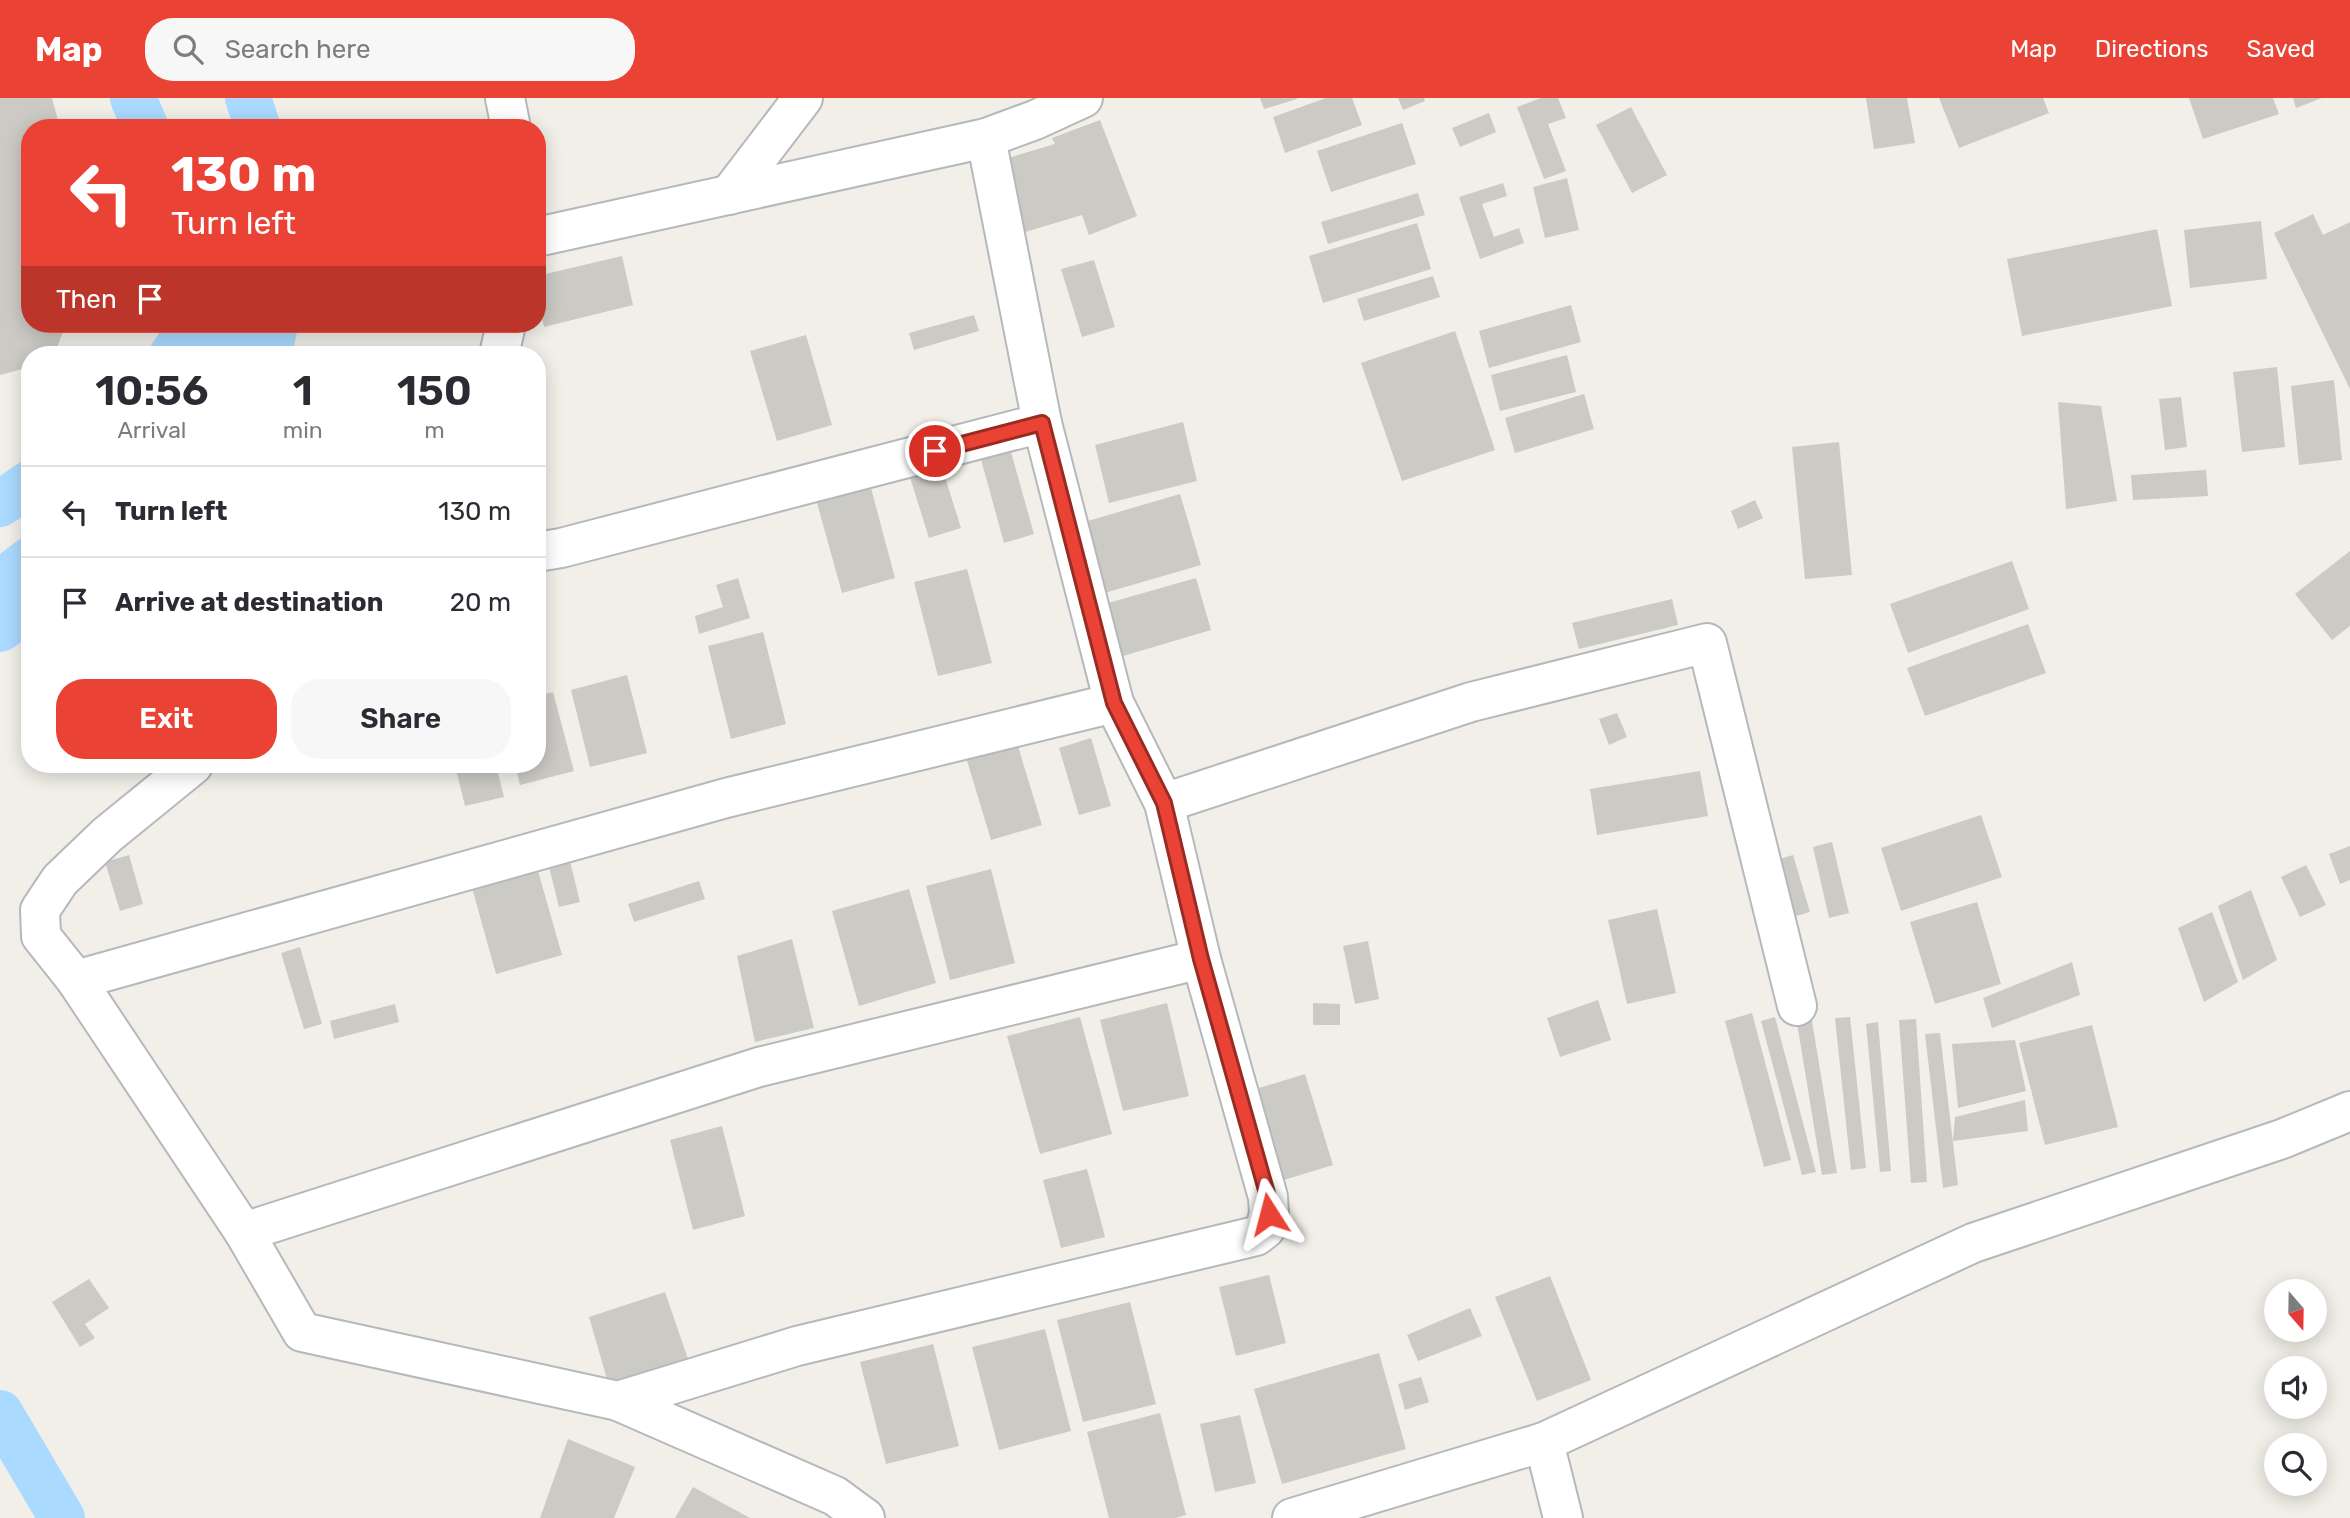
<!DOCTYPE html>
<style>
body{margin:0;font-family:Rubik,sans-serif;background:#f7f7f7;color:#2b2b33;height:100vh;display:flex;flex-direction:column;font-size:26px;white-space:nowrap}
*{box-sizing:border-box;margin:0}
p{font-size:23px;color:#7c7c81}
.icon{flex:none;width:38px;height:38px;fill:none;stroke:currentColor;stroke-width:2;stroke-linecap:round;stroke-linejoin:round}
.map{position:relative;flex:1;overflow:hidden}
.details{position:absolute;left:21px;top:248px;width:525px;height:427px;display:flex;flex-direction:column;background:#fff;border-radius:28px;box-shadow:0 4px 18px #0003}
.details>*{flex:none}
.guide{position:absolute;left:21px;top:21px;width:525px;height:214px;border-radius:28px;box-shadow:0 4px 18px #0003;background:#ea4335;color:#fff;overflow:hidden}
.needle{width:46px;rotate:160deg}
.tools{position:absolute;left:2264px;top:1181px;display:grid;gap:14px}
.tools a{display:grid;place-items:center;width:63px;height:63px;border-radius:50%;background:#fff;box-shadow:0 4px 18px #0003;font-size:35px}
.pin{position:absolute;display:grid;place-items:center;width:60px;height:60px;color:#fff;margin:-30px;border:4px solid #fff;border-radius:50%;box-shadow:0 2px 7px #0007}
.me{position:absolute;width:77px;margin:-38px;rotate:351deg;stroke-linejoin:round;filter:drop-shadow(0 0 5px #0008)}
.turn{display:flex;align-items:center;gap:24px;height:147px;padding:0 35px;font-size:32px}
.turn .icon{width:91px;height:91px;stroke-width:2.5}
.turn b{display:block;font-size:49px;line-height:60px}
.then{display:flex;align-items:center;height:66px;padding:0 35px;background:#0003;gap:14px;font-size:26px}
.eta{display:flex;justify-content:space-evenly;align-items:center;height:119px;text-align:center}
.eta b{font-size:42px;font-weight:600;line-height:49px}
.primary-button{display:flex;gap:14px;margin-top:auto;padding:14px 35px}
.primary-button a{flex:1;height:80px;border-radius:28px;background:#ea4335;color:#fff;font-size:28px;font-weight:600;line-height:80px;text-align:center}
.primary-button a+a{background:#f7f7f7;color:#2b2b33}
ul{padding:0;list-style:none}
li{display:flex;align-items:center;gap:21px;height:91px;padding:0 35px;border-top:2px solid #e1e1e2}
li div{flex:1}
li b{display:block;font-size:26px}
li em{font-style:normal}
header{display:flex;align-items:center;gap:42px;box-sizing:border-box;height:98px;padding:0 35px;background:#ea4335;color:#fff}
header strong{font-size:33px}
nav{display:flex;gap:38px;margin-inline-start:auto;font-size:24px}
.search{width:490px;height:63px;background:#f7f7f7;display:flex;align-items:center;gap:18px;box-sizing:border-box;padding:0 24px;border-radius:28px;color:#7c7c81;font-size:26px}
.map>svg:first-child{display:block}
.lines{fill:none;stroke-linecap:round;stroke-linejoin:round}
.canal{stroke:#aadaff;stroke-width:46}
.building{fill:#cccac5}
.minor-casing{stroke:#b5b8bc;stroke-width:42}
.minor{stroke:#fff;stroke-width:38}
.route-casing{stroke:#982c22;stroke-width:18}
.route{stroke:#ea4335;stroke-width:12}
</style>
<header>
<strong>Map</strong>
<div class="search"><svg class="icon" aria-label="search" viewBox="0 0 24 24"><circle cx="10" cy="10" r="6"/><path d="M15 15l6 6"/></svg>Search here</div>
<nav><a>Map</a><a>Directions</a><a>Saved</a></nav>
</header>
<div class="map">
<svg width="2350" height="1420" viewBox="0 0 2350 1420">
<rect width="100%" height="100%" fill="#f1efe8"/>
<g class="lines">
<g class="canal">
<polyline points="133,0 146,30"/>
<polyline points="248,0 258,30"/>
<polyline points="172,257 181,244 183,226"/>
<polyline points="221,257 232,226"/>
<polyline points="269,257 275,226"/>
<polyline points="0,406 30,385"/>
<polyline points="0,485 30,462"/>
<polyline points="0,531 30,509"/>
<polyline points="0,1315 62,1420"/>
</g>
</g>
<g class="building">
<polygon points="0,0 52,0 60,30 30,30 30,226 66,226 54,257 30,257 30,269 0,277"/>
<polygon points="1260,0 1297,0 1297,1 1264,11"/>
<polygon points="1326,0 1352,0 1362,27 1285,55 1273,19"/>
<polygon points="1398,0 1424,0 1425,3 1403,12"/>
<polygon points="1541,0 1558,0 1566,20 1548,26 1566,73 1544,81 1517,9"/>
<polygon points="1866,0 1907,0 1915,45 1874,51"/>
<polygon points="1939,0 2043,0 2049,15 1959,50"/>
<polygon points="2189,0 2273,0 2279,16 2203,41"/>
<polygon points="2293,0 2322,0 2296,10"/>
<polygon points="1631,9 1667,77 1632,95 1596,27"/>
<polygon points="1489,15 1496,34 1460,49 1452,30"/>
<polygon points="1100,22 1137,118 1089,137 1082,117 1015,137 994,64 1055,46 1052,40"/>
<polygon points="1402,25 1416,66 1331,94 1317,53"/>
<polygon points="1567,80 1579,132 1545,140 1533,89"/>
<polygon points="1503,85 1507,98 1482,106 1494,139 1519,130 1524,145 1480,161 1459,99"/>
<polygon points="1418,95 1425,117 1328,146 1321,124"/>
<polygon points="2313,116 2323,137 2350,124 2350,291 2274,135"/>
<polygon points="2261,123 2267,181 2190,190 2184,132"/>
<polygon points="1417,125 1431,171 1323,205 1309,158"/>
<polygon points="2157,131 2172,208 2022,238 2007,161"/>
<polygon points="622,158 633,207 544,229 537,200 537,178"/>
<polygon points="1094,162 1115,229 1082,239 1061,171"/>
<polygon points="1433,178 1440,199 1364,223 1357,201"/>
<polygon points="1571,207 1581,244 1489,270 1479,233"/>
<polygon points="974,217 979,233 914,252 909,235"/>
<polygon points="1455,233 1495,352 1402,383 1361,265"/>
<polygon points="806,237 832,327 777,343 750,253"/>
<polygon points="1567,257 1576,294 1500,313 1491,277"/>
<polygon points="2277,269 2285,349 2242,354 2233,274"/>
<polygon points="2334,282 2342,362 2299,367 2291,288"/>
<polygon points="1584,296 1594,331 1515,355 1505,320"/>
<polygon points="2181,299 2187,349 2165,352 2159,301"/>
<polygon points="2058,304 2101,308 2117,403 2066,411"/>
<polygon points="1183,324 1197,383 1109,405 1095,347"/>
<polygon points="1839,344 1852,477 1805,481 1792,349"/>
<polygon points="1009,347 1034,436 1004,445 979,354"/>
<polygon points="940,363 961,430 929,440 908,373"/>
<polygon points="2206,372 2208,398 2133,402 2131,377"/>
<polygon points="868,379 895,480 842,495 814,394"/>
<polygon points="1180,396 1201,467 1101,496 1081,425"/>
<polygon points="1755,402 1763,420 1738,431 1731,413"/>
<polygon points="2350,453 2350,528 2332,542 2295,496"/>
<polygon points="2012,463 2029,511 1908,555 1890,506"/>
<polygon points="967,471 992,565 938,578 914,484"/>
<polygon points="738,480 750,520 699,536 695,518 723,509 716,487"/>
<polygon points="1196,480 1211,532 1123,558 1108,505"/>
<polygon points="1672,501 1678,527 1579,551 1572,525"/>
<polygon points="2028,526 2046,575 1925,618 1907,570"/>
<polygon points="763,534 786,626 731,641 708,548"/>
<polygon points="627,577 647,655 590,669 571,592"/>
<polygon points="553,594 574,673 520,687 515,667 537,667 537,598"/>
<polygon points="1617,615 1627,639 1609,647 1599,621"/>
<polygon points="1013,632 1042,727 991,742 962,646"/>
<polygon points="1091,640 1111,708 1079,717 1059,650"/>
<polygon points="455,667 496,667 504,699 465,708"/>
<polygon points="1700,673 1708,718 1597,737 1590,691"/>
<polygon points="1981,717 2002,779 1901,813 1881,750"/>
<polygon points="1832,744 1849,815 1829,820 1813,749"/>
<polygon points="2350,748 2350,782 2340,786 2329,756"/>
<polygon points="129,757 143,806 120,813 105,764"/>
<polygon points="1793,757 1810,814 1786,821 1769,764"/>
<polygon points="534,759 562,857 496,876 469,779"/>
<polygon points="570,763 580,804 559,809 549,769"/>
<polygon points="2306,767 2326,807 2300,819 2281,779"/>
<polygon points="991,771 1015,865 950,882 926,788"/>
<polygon points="699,783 705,801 634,824 628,806"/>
<polygon points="909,791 936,885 859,908 832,813"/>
<polygon points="2251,792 2277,862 2243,882 2218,808"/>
<polygon points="1977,804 2001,886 1935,906 1910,824"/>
<polygon points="1657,811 1676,895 1627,906 1608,822"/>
<polygon points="2212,814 2238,884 2204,904 2178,830"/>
<polygon points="792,841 814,930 755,944 737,858"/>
<polygon points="1368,843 1379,901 1355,906 1343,848"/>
<polygon points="300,849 322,926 304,931 281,855"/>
<polygon points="2072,864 2080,897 1992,930 1983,900"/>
<polygon points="1598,902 1611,942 1560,959 1547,920"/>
<polygon points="1167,905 1189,998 1123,1013 1100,922"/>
<polygon points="1313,905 1340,906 1340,927 1313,927"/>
<polygon points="395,906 399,924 334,941 330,923"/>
<polygon points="1752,915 1791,1062 1764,1069 1725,923"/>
<polygon points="1811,917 1837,1075 1822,1077 1796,919"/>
<polygon points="1080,919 1112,1036 1040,1056 1007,938"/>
<polygon points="1775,919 1816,1074 1802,1077 1761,923"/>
<polygon points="1850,919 1866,1070 1851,1072 1835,920"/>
<polygon points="1916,921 1927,1084 1911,1085 1899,922"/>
<polygon points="1878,924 1891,1073 1880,1074 1866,926"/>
<polygon points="2092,927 2118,1029 2045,1047 2019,945"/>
<polygon points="1940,935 1958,1087 1943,1090 1925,936"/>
<polygon points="2015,942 2026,993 1958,1010 1952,946"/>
<polygon points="1305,976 1333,1067 1274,1085 1246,994"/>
<polygon points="2025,1002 2028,1033 1953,1043 1955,1019"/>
<polygon points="722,1028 745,1118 693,1132 670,1042"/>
<polygon points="1087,1071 1105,1139 1061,1150 1043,1082"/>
<polygon points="1269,1177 1286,1245 1236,1258 1219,1189"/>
<polygon points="1550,1178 1591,1282 1537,1303 1495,1199"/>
<polygon points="89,1181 109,1210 85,1226 95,1240 80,1249 52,1204"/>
<polygon points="665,1194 688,1261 609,1288 589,1219"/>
<polygon points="1130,1204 1156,1306 1083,1324 1057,1222"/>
<polygon points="1470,1210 1482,1238 1418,1263 1407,1237"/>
<polygon points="1045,1231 1071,1333 999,1352 972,1249"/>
<polygon points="933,1246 959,1348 886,1366 860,1264"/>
<polygon points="1379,1255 1406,1351 1282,1386 1254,1291"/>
<polygon points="1421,1279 1429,1304 1405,1312 1398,1286"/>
<polygon points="1160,1315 1186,1417 1175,1420 1109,1420 1087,1334"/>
<polygon points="1240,1317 1256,1385 1215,1394 1200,1326"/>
<polygon points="568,1341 635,1369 614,1420 540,1420"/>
<polygon points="693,1389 750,1420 675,1420"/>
</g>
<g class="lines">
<defs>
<g id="minor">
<polyline points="505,0 511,30"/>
<polyline points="729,97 803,0"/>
<polyline points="537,139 986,40 1035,22 1083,0"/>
<polyline points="499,257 506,226"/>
<polyline points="537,454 561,450 1042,325"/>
<polyline points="193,667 107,737 60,782 40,812 41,838 76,882 244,1134 302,1234 618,1303 835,1398 865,1420"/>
<polyline points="1164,705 1471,604 1707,545 1797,908"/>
<polyline points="76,882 726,700 1114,605"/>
<polyline points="244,1134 759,969 1201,861"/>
<polyline points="618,1303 797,1248 1256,1138 1265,1131 1269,1116 1268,1099 1201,861 1164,705 1114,605 1042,325 986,40"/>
<polyline points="1544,1344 1563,1420"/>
<polyline points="1292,1420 1544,1344 1973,1145 2282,1041 2350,1013"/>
</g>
</defs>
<use href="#minor" class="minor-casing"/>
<use href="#minor" class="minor"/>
</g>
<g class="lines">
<defs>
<polyline id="route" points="935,353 1042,325 1114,605 1164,705 1201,861 1268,1099 1269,1116"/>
</defs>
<use href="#route" class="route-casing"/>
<use href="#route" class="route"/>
</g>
</svg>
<div class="tools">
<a><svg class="needle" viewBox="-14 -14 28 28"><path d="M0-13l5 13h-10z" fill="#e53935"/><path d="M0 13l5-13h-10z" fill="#7c7c81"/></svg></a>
<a><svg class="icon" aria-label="sound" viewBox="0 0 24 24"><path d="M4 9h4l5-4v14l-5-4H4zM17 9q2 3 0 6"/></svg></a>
<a><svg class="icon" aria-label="search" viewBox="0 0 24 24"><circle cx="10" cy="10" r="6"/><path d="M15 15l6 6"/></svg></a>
</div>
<div class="pin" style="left:935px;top:353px;background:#d93025"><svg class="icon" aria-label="arrive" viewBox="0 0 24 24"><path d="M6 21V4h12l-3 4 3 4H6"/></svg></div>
<svg class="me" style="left:1269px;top:1116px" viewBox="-20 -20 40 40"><path d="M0-17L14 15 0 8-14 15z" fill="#ea4335" stroke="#fff" stroke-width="4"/></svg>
<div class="guide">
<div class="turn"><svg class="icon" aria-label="left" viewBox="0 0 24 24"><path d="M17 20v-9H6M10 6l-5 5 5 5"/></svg><div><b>130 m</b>Turn left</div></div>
<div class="then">Then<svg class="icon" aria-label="arrive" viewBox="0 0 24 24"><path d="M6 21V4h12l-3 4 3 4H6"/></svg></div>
</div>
<section class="details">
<div class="eta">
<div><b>10:56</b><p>Arrival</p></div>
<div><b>1</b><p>min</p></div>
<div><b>150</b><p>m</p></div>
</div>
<ul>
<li><svg class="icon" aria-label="left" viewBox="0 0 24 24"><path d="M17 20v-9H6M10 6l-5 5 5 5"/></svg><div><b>Turn left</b></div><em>130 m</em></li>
<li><svg class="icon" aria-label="arrive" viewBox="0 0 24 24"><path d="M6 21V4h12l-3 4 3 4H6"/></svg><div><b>Arrive at destination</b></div><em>20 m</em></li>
</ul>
<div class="primary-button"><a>Exit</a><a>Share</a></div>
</section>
</div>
